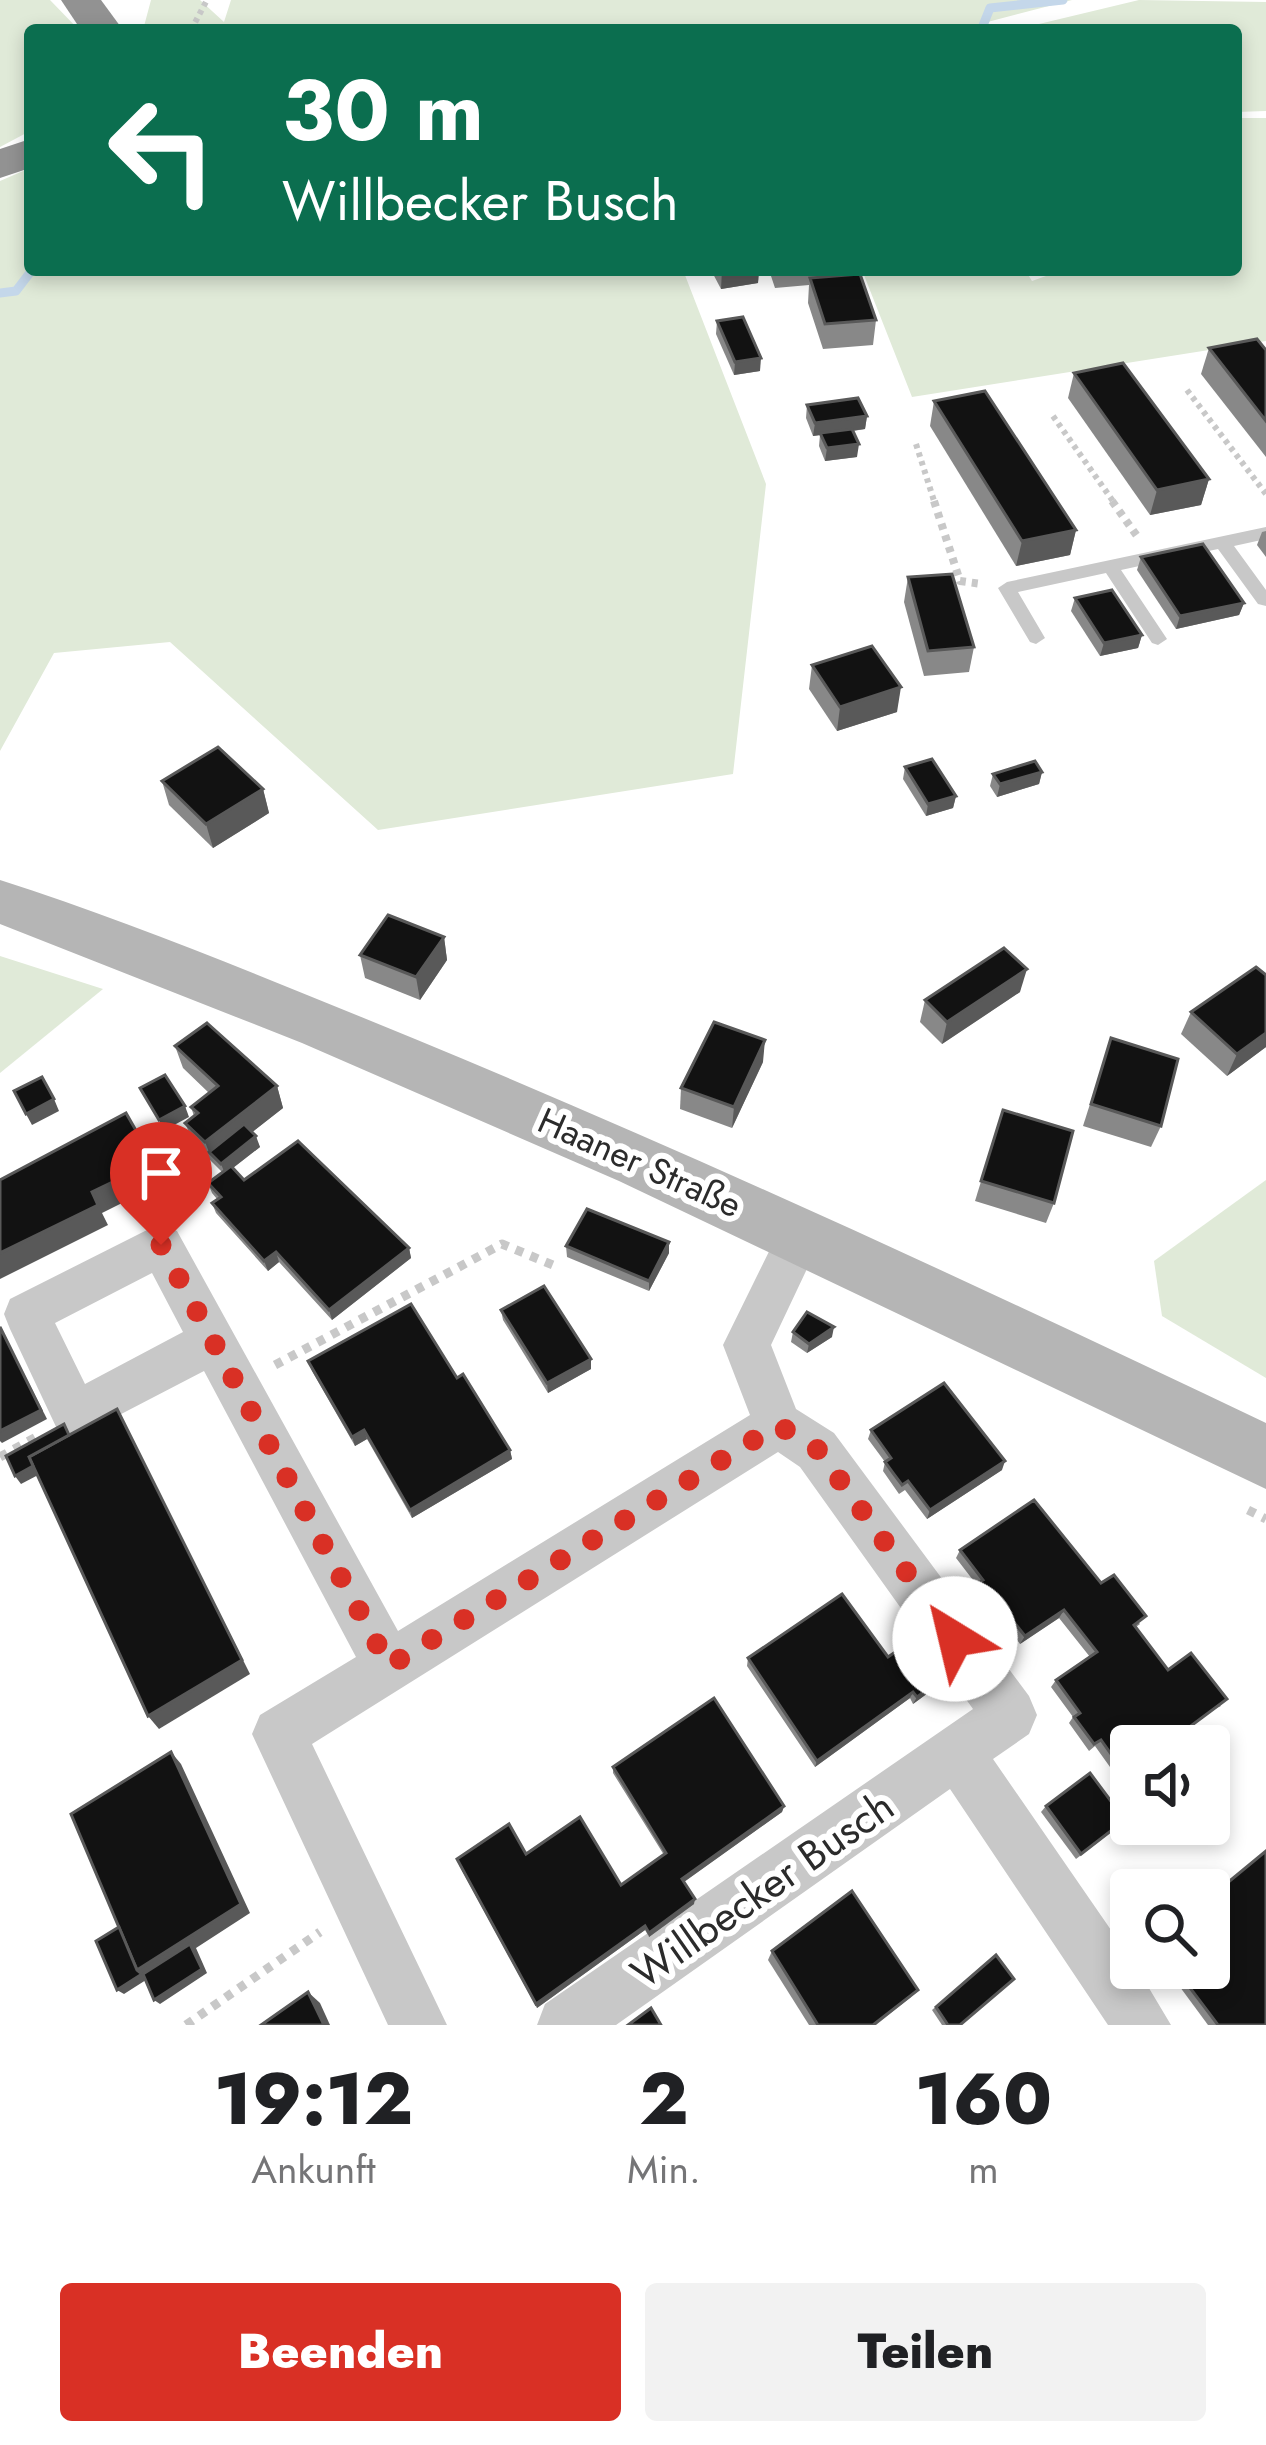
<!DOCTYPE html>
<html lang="de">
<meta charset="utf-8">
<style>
body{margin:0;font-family:Jost,sans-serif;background:#f2f2f2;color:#202124;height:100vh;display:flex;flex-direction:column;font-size:45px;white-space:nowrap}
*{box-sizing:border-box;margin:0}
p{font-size:39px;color:#757577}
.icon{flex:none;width:66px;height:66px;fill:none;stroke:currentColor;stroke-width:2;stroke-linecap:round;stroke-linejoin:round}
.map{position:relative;height:2025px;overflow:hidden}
.drawer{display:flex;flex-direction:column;background:#fff;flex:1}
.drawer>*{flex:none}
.top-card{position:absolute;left:24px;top:24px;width:1218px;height:252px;border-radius:12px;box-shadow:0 6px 18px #0003;background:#0b6e4f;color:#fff;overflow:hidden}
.fabs{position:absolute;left:1110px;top:1725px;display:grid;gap:24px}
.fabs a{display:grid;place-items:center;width:120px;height:120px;border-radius:12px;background:#fff;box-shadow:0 6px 18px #0003;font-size:60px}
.pin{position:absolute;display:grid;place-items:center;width:102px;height:102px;color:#fff;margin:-123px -51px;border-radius:50% 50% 50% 0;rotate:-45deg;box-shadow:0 0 12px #0007}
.pin .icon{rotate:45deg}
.me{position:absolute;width:132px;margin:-66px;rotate:324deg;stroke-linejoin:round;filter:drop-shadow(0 0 9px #0008)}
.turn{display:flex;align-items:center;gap:42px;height:252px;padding:0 60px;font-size:54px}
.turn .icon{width:156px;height:156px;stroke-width:2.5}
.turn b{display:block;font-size:84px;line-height:102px}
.eta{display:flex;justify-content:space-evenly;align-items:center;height:204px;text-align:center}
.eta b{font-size:72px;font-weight:800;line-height:84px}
.primary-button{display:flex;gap:24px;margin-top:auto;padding:24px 60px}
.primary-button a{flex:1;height:138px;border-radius:12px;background:#d93025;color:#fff;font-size:48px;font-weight:800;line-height:138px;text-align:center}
.primary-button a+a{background:#f2f2f2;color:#202124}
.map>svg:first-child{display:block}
.green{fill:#e0ead8}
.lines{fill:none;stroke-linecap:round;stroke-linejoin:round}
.stream{stroke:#c4d7ea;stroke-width:9}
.path-far2{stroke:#c8c8c8;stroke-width:6;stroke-dasharray:4.5 4.5;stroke-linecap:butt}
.path-far1{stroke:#c8c8c8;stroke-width:8;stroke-dasharray:6 6;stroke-linecap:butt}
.path{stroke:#c8c8c8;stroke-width:9;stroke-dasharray:8 8;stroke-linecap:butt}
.lane{fill:#c8c8c8;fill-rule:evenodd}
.street{fill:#c8c8c8;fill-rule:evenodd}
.secondary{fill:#b5b5b5;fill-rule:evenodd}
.highway{fill:#929292;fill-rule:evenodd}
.wall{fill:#888}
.shaded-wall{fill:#595959}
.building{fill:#121212;stroke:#595959;stroke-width:3}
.route{stroke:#d93025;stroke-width:21;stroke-dasharray:0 37.8}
.labels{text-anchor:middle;stroke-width:12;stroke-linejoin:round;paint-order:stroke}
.street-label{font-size:36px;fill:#2b2b2b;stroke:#fff}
.near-street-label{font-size:42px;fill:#2b2b2b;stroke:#fff}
</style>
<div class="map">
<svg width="1266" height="2025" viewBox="0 0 1266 2025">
<rect width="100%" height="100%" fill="#fff"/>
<g class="green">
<polygon points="0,0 50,0 79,30 30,30 30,131 0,147"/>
<polygon points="151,0 200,0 224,22 231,0 1072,0 957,30 143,30"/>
<polygon points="1139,0 1266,2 1266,111 1236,112 1236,30 1014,30"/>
<polygon points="1236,118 1266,118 1266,341 912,397 862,270 1025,270 1032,281 1063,270 1236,270"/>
<polygon points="30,168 30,270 683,270 766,484 733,774 378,830 170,642 54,653 0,751 0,181"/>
<polygon points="0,956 103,989 0,1073"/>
<polygon points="1266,1180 1266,1378 1162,1316 1154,1261"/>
</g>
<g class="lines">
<g class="stream">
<polyline points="965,30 982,28 990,8 1063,0"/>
<polyline points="0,293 16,291 32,270"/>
</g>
<g class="path-far2">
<polyline points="191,30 207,0"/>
<polyline points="1187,390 1266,494"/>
<polyline points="1053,416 1115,504"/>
<polyline points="916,444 935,504"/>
</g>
<g class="path-far1">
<polyline points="934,501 960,581 982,584"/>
<polyline points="1112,501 1137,536"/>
</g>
<g class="path">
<polyline points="275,1365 502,1244 560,1268"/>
<polyline points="0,1457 38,1436"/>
<polyline points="1248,1510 1266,1519"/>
<polyline points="186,2025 320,1932"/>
</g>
<polygon class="lane" points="1266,527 1266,539 1234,546 1266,590 1266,606 1258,604 1218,549 1121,570 1167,639 1158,645 1152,643 1106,573 1018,592 1045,638 1036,644 1030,642 998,588 1007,582"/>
<path class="street" d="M800,1215l16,6 7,14 -52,110 25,64 38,24 195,263 8,19 -8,19 -36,25 138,200v9h6l34,57h-63l-158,-236 -334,236h-79l8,-21 428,-295 -173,-242 -22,-15 -466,292 135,281h-59l-136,-291 8,-19 96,-58 -152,-286 -129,67 -17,-7 -48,-102 -6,-15 6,-15 135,-68 16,-6 16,6 221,400 352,-216 -27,-70 61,-124zM152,1273l31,59 -98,52 -30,-61z"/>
<path class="secondary" d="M0,880c140,45 278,103 415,159 288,119 570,250 851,384v66l-647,-308 -317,-138 -302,-119z"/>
<g class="highway">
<polygon points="61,0 101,0 123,30 81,30"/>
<polygon points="30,139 30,168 0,178 0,149"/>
</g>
</g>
<g class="wall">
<polygon points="711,270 759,270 758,283 721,289"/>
<polygon points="769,270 832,270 831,276 876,320 873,345 823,349 808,303 809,285 775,288"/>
<polygon points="717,321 760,371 734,375 716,334"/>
<polygon points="1209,348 1266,350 1266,457 1201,374"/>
<polygon points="1074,373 1209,479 1201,505 1150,515 1068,398"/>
<polygon points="934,401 1076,530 1070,555 1016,566 930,426"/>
<polygon points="807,405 867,416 865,429 853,431 857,457 825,461 819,446 820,435 813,436 806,418"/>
<polygon points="1266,531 1266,557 1257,545 1262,532"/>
<polygon points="1141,557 1244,603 1239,615 1176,629 1137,570"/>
<polygon points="908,577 974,647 969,672 924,676 904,602"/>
<polygon points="1075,598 1142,635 1138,648 1100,656 1071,611"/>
<polygon points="812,665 897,712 837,731 809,689"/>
<polygon points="905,767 956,796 953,808 926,816 903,779"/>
<polygon points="1042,772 1039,784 997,797 990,786 993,774"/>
<polygon points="162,781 263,789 269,813 213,848 169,805"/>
<polygon points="444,937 447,960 420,1000 365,978 360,955"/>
<polygon points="1020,992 942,1044 920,1022 925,1000"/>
<polygon points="1191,1012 1266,1047 1227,1076 1181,1034"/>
<polygon points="1111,1038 1161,1126 1151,1147 1083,1126"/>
<polygon points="175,1046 277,1086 283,1108 252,1132 260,1147 233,1168 244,1180 409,1248 411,1258 332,1320 279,1262 268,1271 216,1213 212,1203 217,1199 212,1193 208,1183 222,1172 194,1144 185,1123 194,1116 191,1107 209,1093 183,1068"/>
<polygon points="763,1062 732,1128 680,1109 681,1088"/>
<polygon points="1003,1110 1054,1203 1046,1223 975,1201"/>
<polygon points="566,1246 669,1253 649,1291 567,1257"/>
<polygon points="501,1310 591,1369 548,1393 503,1320"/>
<polygon points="793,1332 832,1337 807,1353 791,1342"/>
<polygon points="308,1361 457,1378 510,1450 512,1459 412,1518 367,1439 355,1446 312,1371"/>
<polygon points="871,1430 1002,1470 927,1519 905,1490 899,1494 883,1471 885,1462 868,1439"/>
<polygon points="960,1550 1101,1583 1140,1624 1136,1627 1168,1670 1221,1706 1131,1746 1131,1772 1120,1781 1095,1746 1089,1751 1069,1723 1073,1717 1051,1687 1056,1680 1090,1657 1059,1618 1020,1644 997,1613 990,1618 972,1592 976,1584 956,1558"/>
<polygon points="888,1657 932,1690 913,1704 910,1698 815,1767 747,1666 748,1658"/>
<polygon points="613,1767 784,1806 782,1812 684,1882 694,1904 649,1937 645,1930 537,2008 459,1865 526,1854 621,1885 664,1855 613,1773"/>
<polygon points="1046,1806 1119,1826 1076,1859 1041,1812"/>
<polygon points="772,1951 911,1997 876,2025 809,2025 768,1960"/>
<polygon points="996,1955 960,2025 942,2025 932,2010"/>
<polygon points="1166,1968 1209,1968 1266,2025 1208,2025"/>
</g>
<g class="shaded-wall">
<polygon points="722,270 759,270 758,283 721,289"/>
<polygon points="761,358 760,371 734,375 735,362"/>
<polygon points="867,416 865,429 813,436 815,423"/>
<polygon points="859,444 857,457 825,461 827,448"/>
<polygon points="1209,479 1201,505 1150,515 1157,490"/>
<polygon points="1076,530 1070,555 1016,566 1022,541"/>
<polygon points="1244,603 1239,615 1176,629 1180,616"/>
<polygon points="1142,635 1138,648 1100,656 1104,643"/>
<polygon points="901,687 897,712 837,731 840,707"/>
<polygon points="1042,772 1039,784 997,797 1000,784"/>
<polygon points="263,789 269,813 213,848 206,824"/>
<polygon points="956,796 953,808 926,816 928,804"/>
<polygon points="444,937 447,960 420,1000 416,977"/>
<polygon points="1027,969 1020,992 942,1044 947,1022"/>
<polygon points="1266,1033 1266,1047 1227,1076 1237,1054"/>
<polygon points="765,1040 763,1062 732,1128 734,1107"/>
<polygon points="277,1086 283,1108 217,1160 209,1152 205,1142"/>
<polygon points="54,1099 59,1111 32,1125 26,1114"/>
<polygon points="185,1106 189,1117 163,1131 159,1120"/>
<polygon points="256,1136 260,1147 225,1174 221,1164"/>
<polygon points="154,1162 162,1183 102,1213 108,1225 0,1279 0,1253 92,1192"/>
<polygon points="669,1242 669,1253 649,1291 649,1281"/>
<polygon points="409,1248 411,1258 332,1320 329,1310"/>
<polygon points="276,1252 279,1262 268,1271 264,1261"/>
<polygon points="0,1326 47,1419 2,1443 0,1441"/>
<polygon points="834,1327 832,1337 807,1353 809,1344"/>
<polygon points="591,1359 591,1369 548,1393 547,1383"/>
<polygon points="117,1409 250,1674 159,1729 148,1716"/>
<polygon points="64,1424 80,1453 21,1484 15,1476"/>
<polygon points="364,1430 367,1439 355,1446 352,1437"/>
<polygon points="510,1450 512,1459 412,1518 410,1510"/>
<polygon points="1005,1461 1002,1470 927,1519 930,1510"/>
<polygon points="1064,1610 1059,1618 1020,1644 1025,1636"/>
<polygon points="936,1683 932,1690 913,1704 917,1697"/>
<polygon points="913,1692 910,1698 815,1767 817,1761"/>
<polygon points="171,1752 181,1764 250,1913 196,1948 207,1973 160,2004 154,2000 193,1950 124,1994 117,1990 137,1970"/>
<polygon points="784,1806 782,1812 681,1884 682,1879"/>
<polygon points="695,1899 694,1904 649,1937 649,1933"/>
<polygon points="645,1926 645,1930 537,2008 536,2004"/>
<polygon points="308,1992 320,2003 330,2025 324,2025"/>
</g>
<g class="building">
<polygon points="860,274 876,320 825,324 810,278"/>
<polygon points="743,317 761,358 735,362 717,321"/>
<polygon points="1257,339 1266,350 1266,421 1209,348"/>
<polygon points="1123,363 1209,479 1157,490 1074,373"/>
<polygon points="985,391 1076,530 1022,541 934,401"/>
<polygon points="858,398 867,416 815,423 807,405"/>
<polygon points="852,429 859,444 827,448 820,433"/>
<polygon points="1203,544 1244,603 1180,616 1141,557"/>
<polygon points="952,574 974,647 928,651 908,577"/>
<polygon points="1112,590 1142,635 1104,643 1075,598"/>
<polygon points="872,646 901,687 840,707 812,665"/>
<polygon points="218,747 263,789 206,824 162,781"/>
<polygon points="932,759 956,796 928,804 905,767"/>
<polygon points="1035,761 1042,772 1000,784 993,774"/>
<polygon points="388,915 444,937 416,977 360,955"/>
<polygon points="1004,948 1027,969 947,1022 925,1000"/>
<polygon points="1256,967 1266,975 1266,1033 1237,1054 1191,1012"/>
<polygon points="714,1022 765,1040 734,1107 681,1088"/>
<polygon points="207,1023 277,1086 205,1142 185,1123 198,1113 191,1107 218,1086 175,1046"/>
<polygon points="1111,1038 1178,1059 1161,1126 1091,1104"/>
<polygon points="165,1075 185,1106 159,1120 140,1088"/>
<polygon points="42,1077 54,1099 26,1114 14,1091"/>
<polygon points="1003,1110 1073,1131 1054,1203 981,1181"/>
<polygon points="126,1113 154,1162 92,1192 98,1205 0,1253 0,1180"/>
<polygon points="244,1124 256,1136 221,1164 209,1152"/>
<polygon points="298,1141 409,1248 329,1310 276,1252 264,1261 212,1203 221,1197 208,1183 231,1166 244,1180"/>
<polygon points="587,1209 669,1242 649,1281 566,1246"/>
<polygon points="544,1286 591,1359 547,1383 501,1310"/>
<polygon points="411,1304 457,1378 463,1374 510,1450 410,1510 364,1430 352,1437 308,1361"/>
<polygon points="807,1312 834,1327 809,1344 793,1332"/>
<polygon points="0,1327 41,1410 0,1431"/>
<polygon points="944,1383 1005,1461 930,1510 908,1481 902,1485 893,1473 885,1462 891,1458 871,1430"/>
<polygon points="117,1409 242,1660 148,1716 29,1457"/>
<polygon points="64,1424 69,1435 29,1457 33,1466 15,1476 6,1456"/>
<polygon points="1034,1500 1101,1583 1114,1575 1146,1616 1134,1625 1168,1670 1191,1653 1227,1699 1164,1746 1131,1746 1131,1771 1126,1775 1101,1740 1094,1744 1074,1717 1080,1713 1056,1680 1097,1652 1064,1610 1025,1636 1001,1606 994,1610 985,1598 976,1584 983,1580 960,1550"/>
<polygon points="842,1594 888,1657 907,1644 936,1683 917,1697 913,1692 817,1761 748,1658"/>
<polygon points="714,1698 784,1806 682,1879 695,1899 649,1933 645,1926 536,2004 457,1859 509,1824 526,1854 580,1817 621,1885 666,1853 613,1767"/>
<polygon points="171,1752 241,1904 137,1970 71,1814"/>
<polygon points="1090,1773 1125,1820 1081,1854 1046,1806"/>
<polygon points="1266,1851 1266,2025 1218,2025 1175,1968 1209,1968 1209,1898"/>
<polygon points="852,1891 918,1990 873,2025 818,2025 772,1951"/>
<polygon points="119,1927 137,1970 142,1974 117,1990 96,1941"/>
<polygon points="190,1944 202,1969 154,2000 143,1974"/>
<polygon points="996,1955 1014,1979 960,2025 948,2025 936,2007"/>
<polygon points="308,1992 324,2025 261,2025"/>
<polygon points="651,2008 661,2025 628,2025"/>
</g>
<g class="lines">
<polyline class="route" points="161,1245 389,1666 778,1425 818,1450 955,1639"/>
</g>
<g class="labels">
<g class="street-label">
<text transform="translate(640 1162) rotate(24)" y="13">Haaner Straße</text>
</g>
<g class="near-street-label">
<text transform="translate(762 1889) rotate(-35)" y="15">Willbecker Busch</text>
</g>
</g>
</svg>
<div class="fabs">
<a><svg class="icon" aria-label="sound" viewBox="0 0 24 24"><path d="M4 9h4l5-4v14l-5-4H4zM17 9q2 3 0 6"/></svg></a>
<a><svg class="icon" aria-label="search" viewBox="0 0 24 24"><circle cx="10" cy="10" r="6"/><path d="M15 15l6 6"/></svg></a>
</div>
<div class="pin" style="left:161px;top:1245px;background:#d93025"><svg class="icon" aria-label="arrive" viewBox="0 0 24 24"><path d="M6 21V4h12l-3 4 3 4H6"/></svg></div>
<svg class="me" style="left:955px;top:1639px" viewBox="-20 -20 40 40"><circle r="19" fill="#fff"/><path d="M0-13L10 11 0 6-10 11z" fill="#d93025"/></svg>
<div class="top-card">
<div class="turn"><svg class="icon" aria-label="left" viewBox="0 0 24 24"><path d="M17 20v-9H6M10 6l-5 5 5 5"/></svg><div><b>30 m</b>Willbecker Busch</div></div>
</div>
</div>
<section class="drawer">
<div class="eta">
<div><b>19:12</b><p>Ankunft</p></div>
<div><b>2</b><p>Min.</p></div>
<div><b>160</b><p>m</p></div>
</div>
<div class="primary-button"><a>Beenden</a><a>Teilen</a></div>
</section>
